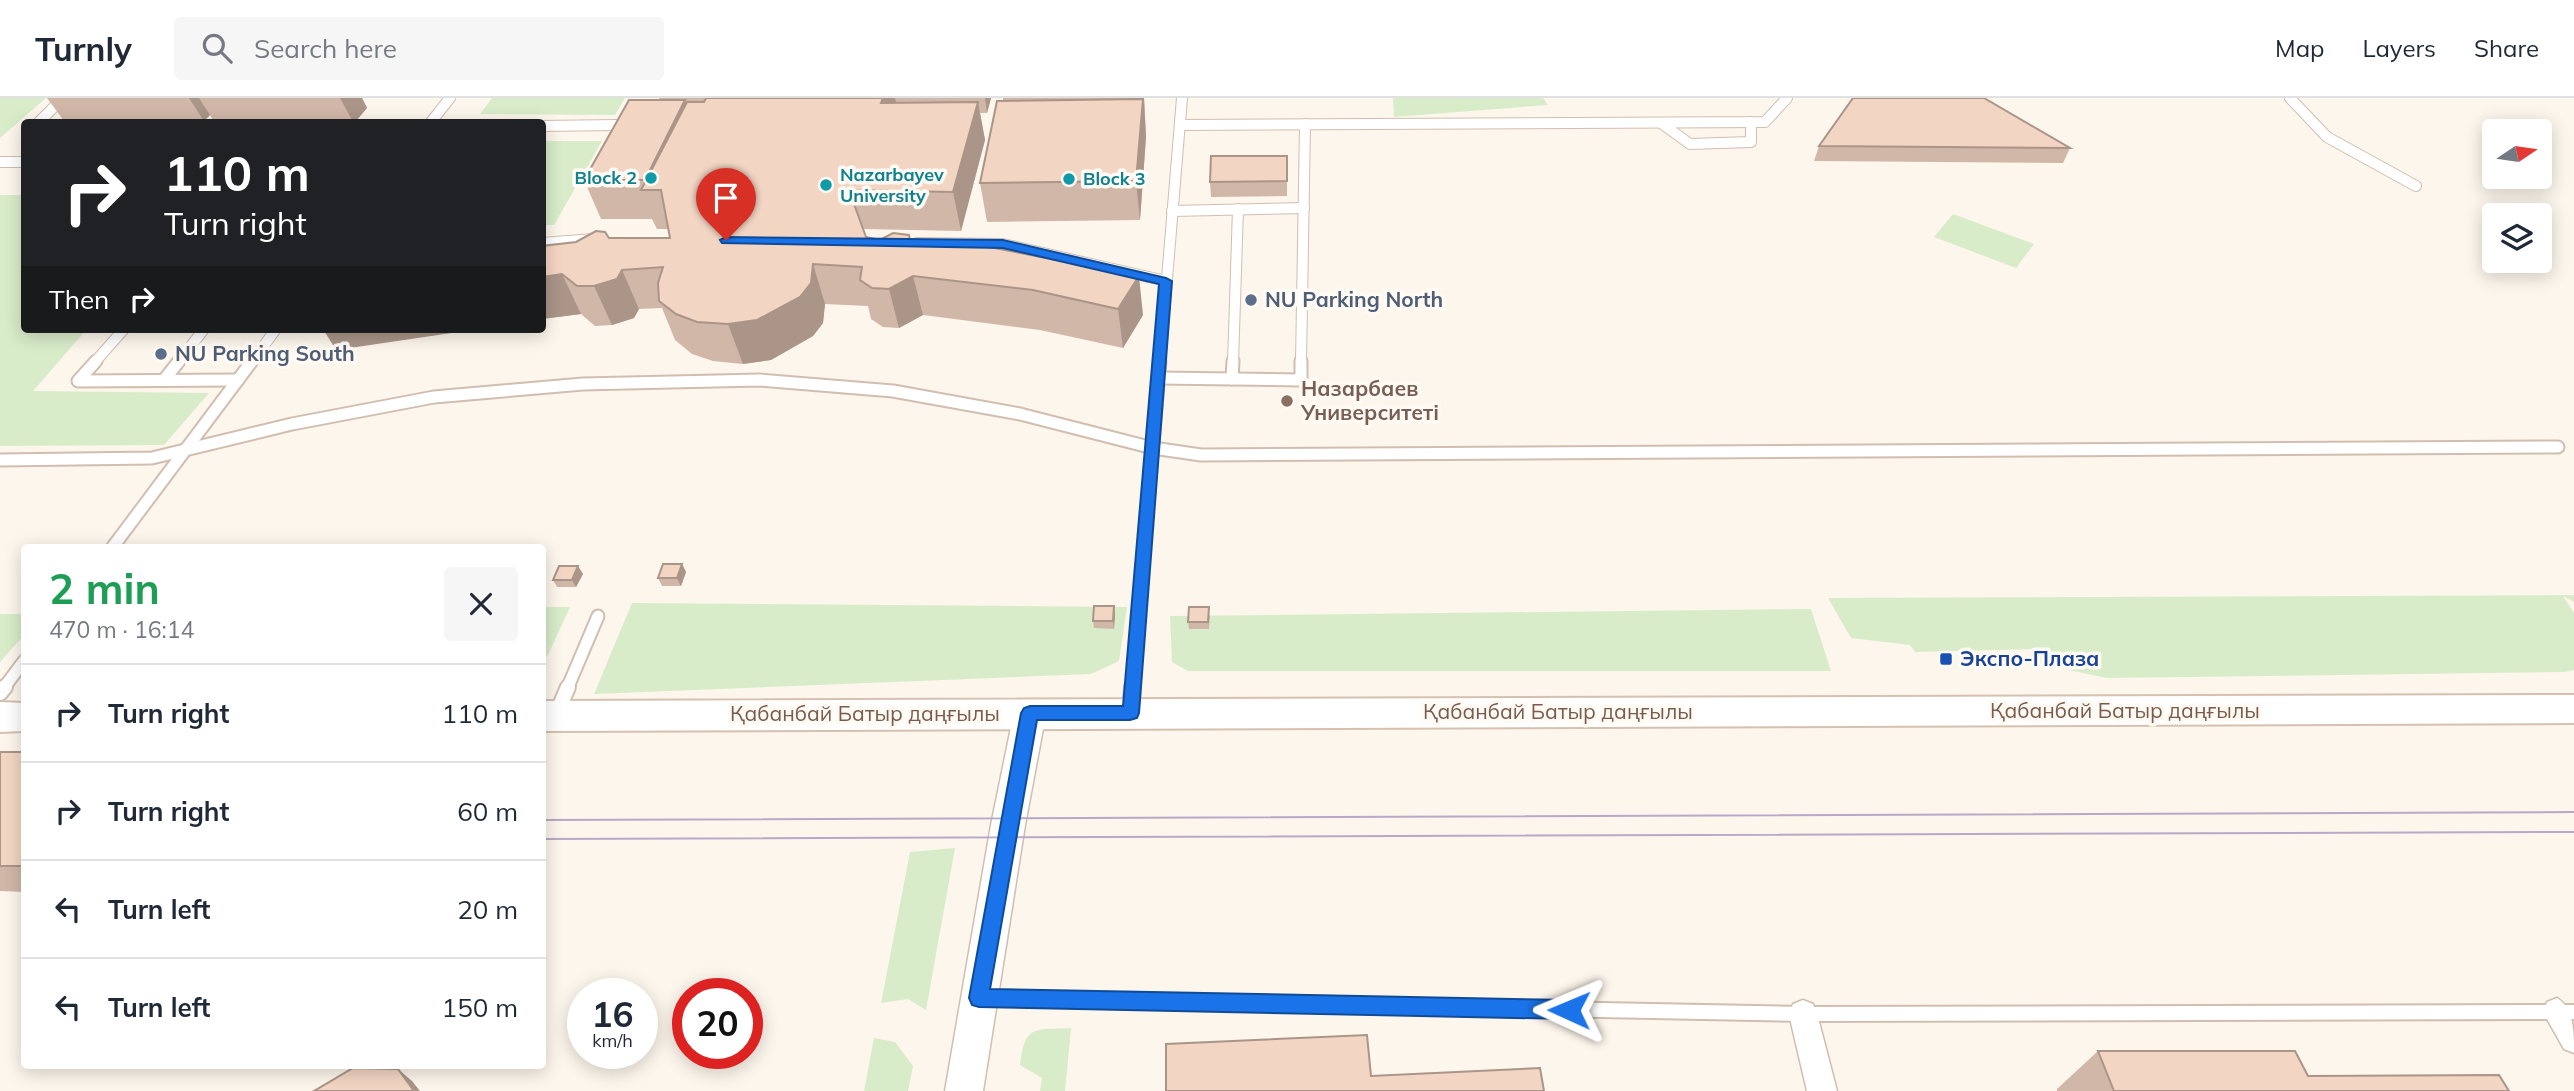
<!DOCTYPE html>
<meta charset="utf-8">
<style>
body{margin:0;font-family:Mulish,sans-serif;background:#f6f6f7;color:#1f2937;height:100vh;display:flex;flex-direction:column;font-size:26px;white-space:nowrap}
*{box-sizing:border-box;margin:0}
p{font-size:23px;color:#747a83}
.icon{flex:none;width:38px;height:38px;fill:none;stroke:currentColor;stroke-width:2;stroke-linecap:round;stroke-linejoin:round}
.map{position:relative;flex:1;overflow:hidden}
.panel{position:absolute;left:21px;top:446px;width:525px;height:525px;display:flex;flex-direction:column;background:#fff;border-radius:7px;box-shadow:0 4px 18px #0003}
.panel>*{flex:none}
.hud{position:absolute;left:21px;top:21px;width:525px;height:214px;border-radius:7px;box-shadow:0 4px 18px #0003;background:#202124;color:#fff;overflow:hidden}
.needle{width:46px;rotate:77deg}
.tools{position:absolute;left:2482px;top:21px;display:grid;gap:14px}
.tools a{display:grid;place-items:center;width:70px;height:70px;border-radius:7px;background:#fff;box-shadow:0 4px 18px #0003;font-size:35px}
.speed{position:absolute;left:567px;top:880px;display:flex;gap:14px;font-size:35px;font-weight:700;text-align:center}
.speed>*{display:grid;place-content:center;width:91px;height:91px;border-radius:50%;background:#fff;box-shadow:0 4px 18px #0003;line-height:1}
.speed small{font-size:18px;font-weight:400}
.speed .limit{border:10px solid #d22;background:#fff;color:#111}
.pin{position:absolute;display:grid;place-items:center;width:60px;height:60px;color:#fff;margin:-72px -30px;border-radius:50% 50% 50% 0;rotate:-45deg;box-shadow:0 0 7px #0007}
.pin .icon{rotate:45deg}
.me{position:absolute;width:77px;margin:-38px;rotate:271deg;stroke-linejoin:round;filter:drop-shadow(0 0 5px #0008)}
.turn{display:flex;align-items:center;gap:24px;height:147px;padding:0 28px;font-size:32px}
.turn .icon{width:91px;height:91px;stroke-width:2.5}
.turn b{display:block;font-size:49px;line-height:60px}
.then{display:flex;align-items:center;height:66px;padding:0 28px;background:#0003;gap:14px;font-size:26px}
.round{display:grid;place-items:center;flex:none;width:74px;height:74px;border-radius:7px;background:#f6f6f7}
.head{display:flex;align-items:center;justify-content:space-between;height:119px;padding:0 28px}
h1{font-size:42px;font-weight:700;line-height:52px;color:#1e9e55}
ul{padding:0;list-style:none}
li{display:flex;align-items:center;gap:21px;height:98px;padding:0 28px;border-top:2px solid #e0e1e3}
li div{flex:1}
li b{display:block;font-size:26px}
li em{font-style:normal}
header{display:flex;align-items:center;gap:42px;box-sizing:border-box;height:98px;padding:0 35px;background:#fff;border-bottom:2px solid #e0e1e3}
header strong{font-size:33px}
nav{display:flex;gap:38px;margin-inline-start:auto;font-size:24px}
.search{width:490px;height:63px;background:#f6f6f7;display:flex;align-items:center;gap:18px;box-sizing:border-box;padding:0 24px;border-radius:7px;color:#747a83;font-size:26px}
.map>svg:first-child{display:block}
.green{fill:#d8ecc9}
.lines{fill:none;stroke-linecap:round;stroke-linejoin:round}
.service-far2-casing{stroke:#d1beb0;stroke-width:12}
.service-far1-casing{stroke:#d1beb0;stroke-width:15}
.service-casing{stroke:#d1beb0;stroke-width:18}
.minor-casing{stroke:#d1beb0;stroke-width:3}
.tertiary-casing{stroke:#d1beb0;stroke-width:3}
.secondary-casing{stroke:#d6c0b0;stroke-width:4}
.service-far2{stroke:#fff;stroke-width:10}
.service-far1{stroke:#fff;stroke-width:11}
.service{stroke:#fff;stroke-width:14}
.minor{fill:#fff;fill-rule:evenodd}
.tertiary{fill:#fff;fill-rule:evenodd}
.secondary{fill:#fff;fill-rule:evenodd}
.tram{stroke:#b9a8c9;stroke-width:2}
.wall{fill:#d1b7a8}
.shaded-wall{fill:#aa9588}
.building{fill:#f3d5c3;stroke:#aa9588;stroke-width:2}
.route{fill:#1a73e8;stroke:#114b97;stroke-width:2}
.culture-dot{fill:#0f9aa8;stroke:#fffaf3;stroke-width:2.5}
.service-dot{fill:#5c6f8a;stroke:#fffaf3;stroke-width:2.5}
.education-dot{fill:#8d6e63;stroke:#fffaf3;stroke-width:2.5}
.transit-dot{fill:#1a4fb4;stroke:#fffaf3;stroke-width:2.5}
.labels{text-anchor:middle;stroke-width:7;stroke-linejoin:round;paint-order:stroke}
.far-culture-label{font-size:18px;font-weight:bold;fill:#0d838f;stroke:#fffaf3;text-anchor:start}
.service-label{font-size:21px;font-weight:bold;fill:#4e5e75;stroke:#fffaf3;text-anchor:start}
.education-label{font-size:21px;font-weight:bold;fill:#785e54;stroke:#fffaf3;text-anchor:start}
.transit-label{font-size:21px;font-weight:bold;fill:#164399;stroke:#fffaf3;text-anchor:start}
.street-label{font-size:21px;fill:#7a5c4d;stroke:#fffaf3}
</style>
<header>
<strong>Turnly</strong>
<div class="search"><svg class="icon" aria-label="search" viewBox="0 0 24 24"><circle cx="10" cy="10" r="6"/><path d="M15 15l6 6"/></svg>Search here</div>
<nav><a>Map</a><a>Layers</a><a>Share</a></nav>
</header>
<div class="map">
<svg width="2574" height="993" viewBox="0 0 2574 993">
<rect width="100%" height="100%" fill="#fdf6ec"/>
<g class="green">
<polygon points="0,0 46,0 0,40"/>
<polygon points="492,0 625,0 615,17 480,16"/>
<polygon points="1393,0 1543,0 1548,7 1394,19"/>
<polygon points="543,43 602,43 554,127 543,127"/>
<polygon points="0,97 24,97 24,231 87,231 33,293 209,295 164,347 0,348"/>
<polygon points="1953,116 2034,146 2016,170 1934,139"/>
<polygon points="2574,497 2574,504 2563,498 2574,515 2574,572 2565,574 2107,580 2041,566 2037,551 1915,554 1910,547 1851,540 1828,500"/>
<polygon points="632,505 1127,509 1119,563 1091,576 594,596"/>
<polygon points="543,509 570,509 548,557 543,560"/>
<polygon points="1811,511 1831,573 1188,573 1172,564 1170,518"/>
<polygon points="0,516 24,516 24,537 0,564"/>
<polygon points="955,750 926,912 908,901 881,905 910,754"/>
<path d="M1071,930l-6,63h-25l2,-13 -22,-13c5,-41 14,-35 51,-37z"/>
<polygon points="874,940 895,944 913,968 908,993 864,993"/>
</g>
<g class="lines">
<defs>
<g id="service-far2">
<polyline points="2290,0 2327,39 2416,88"/>
<polyline points="39,24 63,0"/>
<polyline points="431,24 450,0"/>
<polyline points="1661,25 1690,46 1751,44 1751,24"/>
<polyline points="1180,27 1765,24 1787,0"/>
<polyline points="542,28 617,27"/>
<polyline points="0,64 24,64"/>
<polyline points="1172,113 1304,110"/>
<polyline points="542,145 594,141"/>
<polyline points="917,145 1003,146 1166,183"/>
<polyline points="94,265 124,231"/>
<polyline points="178,265 204,231"/>
<polyline points="251,265 276,231"/>
<polyline points="1160,265 1182,0"/>
<polyline points="1233,265 1238,111"/>
<polyline points="1301,265 1305,26"/>
</g>
<g id="service-far1">
<polyline points="96,263 78,283 238,282"/>
<polyline points="1158,280 1301,282 1301,263"/>
<polyline points="1232,281 1233,263"/>
<polyline points="164,282 179,263"/>
<polyline points="0,362 152,360 292,326 434,299 583,286 760,282 893,293 1020,316 1153,350 1201,357 2558,349"/>
<polyline points="112,450 252,263"/>
<polyline points="3,591 24,563"/>
<polyline points="567,591 598,518"/>
<polyline points="1132,591 1160,263"/>
</g>
<g id="service">
<polyline points="0,595 5,589"/>
<polyline points="1130,615 1132,589"/>
<polyline points="556,617 568,589"/>
<polyline points="983,900 1803,916 2574,914"/>
</g>
<g id="minor">
<path d="M2557,900c17,10 17,34 17,55l-10,-4 -21,-37 4,-10z"/>
<polygon points="1803,902 1813,906 1817,916 1837,993 1807,993 1789,916 1793,906"/>
</g>
<polygon id="tertiary" points="1030,602 1041,606 1046,615 1025,727 983,993 945,993 991,727 1014,615 1019,606"/>
<g id="secondary">
<polygon points="2574,597 2574,625 542,633 542,603"/>
<polygon points="0,604 24,605 24,633 0,634"/>
</g>
</defs>
<use href="#service-far2" class="service-far2-casing"/>
<use href="#service-far1" class="service-far1-casing"/>
<use href="#service" class="service-casing"/>
<use href="#minor" class="minor-casing"/>
<use href="#tertiary" class="tertiary-casing"/>
<use href="#secondary" class="secondary-casing"/>
<use href="#service-far2" class="service-far2"/>
<use href="#service-far1" class="service-far1"/>
<use href="#service" class="service"/>
<use href="#minor" class="minor"/>
<use href="#tertiary" class="tertiary"/>
<use href="#secondary" class="secondary"/>
<g class="tram">
<polyline points="542,722 2574,714"/>
<polyline points="542,741 2574,734"/>
</g>
</g>
<g class="wall">
<polygon points="47,0 362,0 367,10 355,24 214,24 210,17 204,23 64,23"/>
<polygon points="659,0 991,0 987,15 980,15 985,42 961,133 863,131 866,139 880,142 911,144 1143,217 1123,250 1040,232 923,217 899,230 883,229 871,221 868,208 825,206 823,225 813,238 771,262 743,266 713,263 692,256 675,242 662,210 639,211 634,220 612,227 595,228 581,216 542,221 542,148 609,140 670,140 669,131 657,131 652,121 601,121 584,82 660,2"/>
<polygon points="1003,0 1144,0 1146,39 1140,122 987,124 980,85 1003,3"/>
<polygon points="1819,48 2070,50 2063,65 1814,63"/>
<polygon points="1287,58 1287,98 1211,99 1210,84"/>
<polygon points="682,466 686,474 681,488 662,488 658,480"/>
<polygon points="583,476 576,489 557,489 553,482"/>
<polygon points="1115,516 1114,531 1094,530 1093,523"/>
<polygon points="1210,517 1209,531 1189,531 1188,524"/>
<polygon points="0,654 24,654 24,794 0,793"/>
<polygon points="2098,953 2308,978 2509,993 2057,993 2057,991"/>
</g>
<g class="shaded-wall">
<polygon points="189,0 199,0 210,17 204,23"/>
<polygon points="340,0 362,0 367,10 355,24 353,24"/>
<polygon points="883,0 895,0 899,17 881,5"/>
<polygon points="985,0 991,0 987,15"/>
<polygon points="1143,0 1144,0 1146,39 1140,122 1136,83"/>
<polygon points="685,2 698,40 661,92 649,92 645,82"/>
<polygon points="978,4 985,42 961,133 953,94"/>
<polygon points="813,166 825,206 823,225 813,238 771,262 743,266 728,226"/>
<polygon points="622,172 639,211 634,220 612,227 594,188"/>
<polygon points="562,176 581,216 542,221 542,179"/>
<polygon points="913,178 923,217 899,230 889,191"/>
<polygon points="1139,178 1143,217 1123,250 1118,211"/>
<polygon points="323,231 479,231 336,252"/>
<polygon points="682,466 686,474 681,488 677,480"/>
<polygon points="578,468 583,476 576,489 572,482"/>
<polygon points="1114,508 1115,516 1114,531 1113,523"/>
<polygon points="398,971 412,983 420,993 414,993"/>
</g>
<g class="building">
<polygon points="706,0 883,0 881,5 978,4 953,94 849,92 866,139 880,142 893,135 909,137 910,144 984,148 1139,178 1118,211 1033,192 913,178 889,191 872,190 860,182 862,169 813,166 811,185 800,199 757,222 728,226 697,224 676,216 659,203 658,185 663,169 622,172 617,181 594,188 577,188 562,176 542,179 542,148 576,144 596,133 605,134 609,140 670,140 661,92 641,92 687,4 704,4"/>
<polygon points="1853,0 1984,0 2070,50 1819,48"/>
<polygon points="1143,1 1136,83 980,85 997,3"/>
<polygon points="629,2 685,2 645,82 584,82"/>
<polygon points="1211,58 1287,58 1287,83 1210,84"/>
<polygon points="663,466 682,466 677,480 658,480"/>
<polygon points="559,468 578,468 572,482 553,482"/>
<polygon points="1094,508 1114,508 1113,523 1093,523"/>
<polygon points="1189,509 1209,509 1208,524 1188,524"/>
<rect x="0" y="654" width="24" height="114"/>
<polygon points="1367,937 1371,978 1540,970 1544,993 1166,993 1166,946"/>
<polygon points="2098,953 2295,953 2308,978 2499,977 2509,993 2114,993"/>
<polygon points="353,970 398,971 414,993 314,993"/>
</g>
<polygon class="route" points="726,139 1003,142 1166,180 1172,183 1139,615 1137,620 1130,622 1037,622 990,891 1569,902 1576,905 1579,912 1576,918 1569,921 979,909 972,907 969,900 1021,615 1024,610 1030,608 1123,608 1159,186 1003,150 722,145 720,142"/>
<g class="culture-dot">
<circle cx="651" cy="80" r="7"/>
<circle cx="1069" cy="81" r="7"/>
<circle cx="826" cy="87" r="7"/>
</g>
<g class="service-dot">
<circle cx="1251" cy="202" r="7"/>
<circle cx="161" cy="256" r="7"/>
</g>
<circle class="education-dot" cx="1287" cy="303" r="7"/>
<rect class="transit-dot" x="1939" y="554" width="14" height="14" rx="3.5"/>
<g class="labels">
<g class="far-culture-label">
<text x="840" y="83">Nazarbayev<tspan x="840" dy="21">University</tspan></text>
<text x="637" y="86" text-anchor="end">Block 2</text>
<text x="1083" y="87">Block 3</text>
</g>
<g class="service-label">
<text x="1265" y="209">NU Parking North</text>
<text x="175" y="263">NU Parking South</text>
</g>
<g class="education-label">
<text x="1301" y="298">Назарбаев<tspan x="1301" dy="24">Университеті</tspan></text>
</g>
<g class="transit-label">
<text x="1960" y="568">Экспо-Плаза</text>
</g>
<g class="street-label">
<text x="2125" y="620">Қабанбай Батыр даңғылы</text>
<text x="1558" y="621">Қабанбай Батыр даңғылы</text>
<text x="865" y="623">Қабанбай Батыр даңғылы</text>
</g>
</g>
</svg>
<div class="tools">
<a><svg class="needle" viewBox="-14 -14 28 28"><path d="M0-13l5 13h-10z" fill="#e53935"/><path d="M0 13l5-13h-10z" fill="#747a83"/></svg></a>
<a><svg class="icon" aria-label="layers" viewBox="0 0 24 24"><path d="M12 4l9 5-9 5-9-5zM3 14l9 5 9-5"/></svg></a>
</div>
<div class="speed"><div>16<small>km/h</small></div><div class="limit">20</div></div>
<div class="pin" style="left:726px;top:142px;background:#d93025"><svg class="icon" aria-label="arrive" viewBox="0 0 24 24"><path d="M6 21V4h12l-3 4 3 4H6"/></svg></div>
<svg class="me" style="left:1569px;top:912px" viewBox="-20 -20 40 40"><path d="M0-17L14 15 0 8-14 15z" fill="#1a73e8" stroke="#fff" stroke-width="4"/></svg>
<div class="hud">
<div class="turn"><svg class="icon" aria-label="right" viewBox="0 0 24 24"><path d="M7 20v-9h11M14 6l5 5-5 5"/></svg><div><b>110 m</b>Turn right</div></div>
<div class="then">Then<svg class="icon" aria-label="right" viewBox="0 0 24 24"><path d="M7 20v-9h11M14 6l5 5-5 5"/></svg></div>
</div>
<section class="panel">
<div class="head"><div><h1>2 min</h1><p>470 m · 16:14</p></div><a class="round"><svg class="icon" aria-label="close" viewBox="0 0 24 24"><path d="M6 6l12 12M18 6L6 18"/></svg></a></div>
<ul>
<li><svg class="icon" aria-label="right" viewBox="0 0 24 24"><path d="M7 20v-9h11M14 6l5 5-5 5"/></svg><div><b>Turn right</b></div><em>110 m</em></li>
<li><svg class="icon" aria-label="right" viewBox="0 0 24 24"><path d="M7 20v-9h11M14 6l5 5-5 5"/></svg><div><b>Turn right</b></div><em>60 m</em></li>
<li><svg class="icon" aria-label="left" viewBox="0 0 24 24"><path d="M17 20v-9H6M10 6l-5 5 5 5"/></svg><div><b>Turn left</b></div><em>20 m</em></li>
<li><svg class="icon" aria-label="left" viewBox="0 0 24 24"><path d="M17 20v-9H6M10 6l-5 5 5 5"/></svg><div><b>Turn left</b></div><em>150 m</em></li>
</ul>
</section>
</div>
